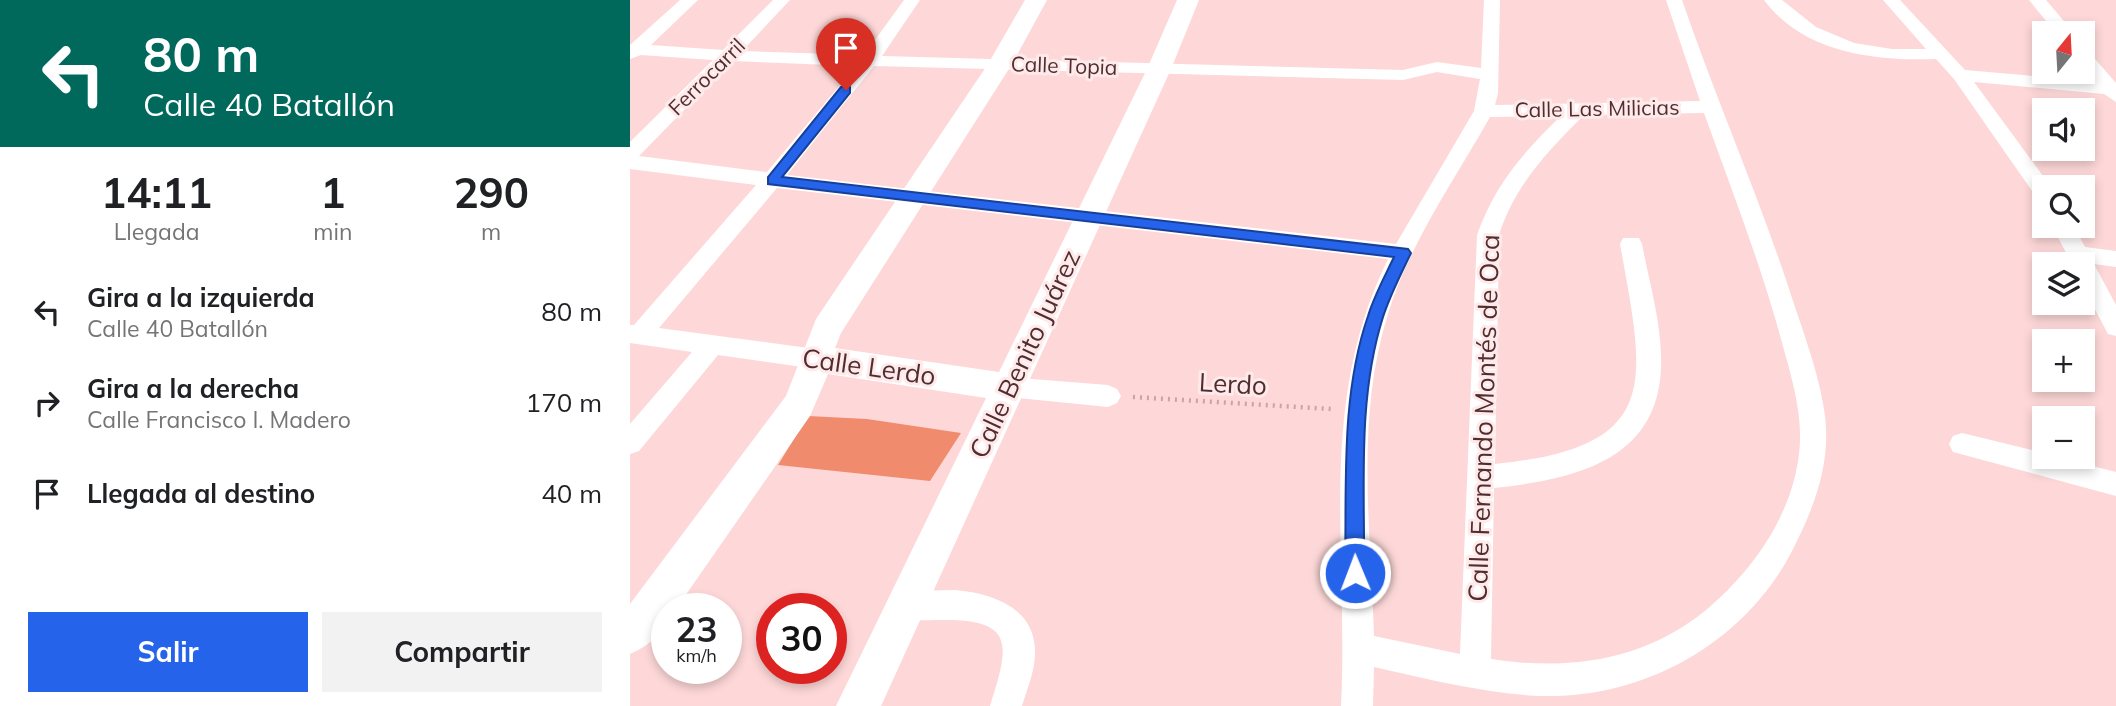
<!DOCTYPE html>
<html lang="es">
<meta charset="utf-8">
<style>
body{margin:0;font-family:Mulish,sans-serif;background:#f2f2f2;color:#202124;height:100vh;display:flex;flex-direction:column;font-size:26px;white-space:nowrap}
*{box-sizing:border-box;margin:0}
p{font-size:23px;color:#757577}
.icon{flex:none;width:38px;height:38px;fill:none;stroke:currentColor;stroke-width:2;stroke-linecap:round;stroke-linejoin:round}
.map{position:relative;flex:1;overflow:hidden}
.panel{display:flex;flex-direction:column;background:#fff;width:630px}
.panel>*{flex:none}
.hud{background:#00695c;color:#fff;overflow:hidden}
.needle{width:46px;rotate:18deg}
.tools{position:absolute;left:1402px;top:21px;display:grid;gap:14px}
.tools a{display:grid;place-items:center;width:63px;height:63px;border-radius:0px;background:#fff;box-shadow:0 4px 10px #0003;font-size:35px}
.speed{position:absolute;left:21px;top:593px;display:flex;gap:14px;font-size:35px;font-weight:700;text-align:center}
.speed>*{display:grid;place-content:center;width:91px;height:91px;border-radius:50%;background:#fff;box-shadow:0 4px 10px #0003;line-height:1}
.speed small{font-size:18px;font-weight:400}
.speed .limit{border:10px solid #d22;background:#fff;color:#111}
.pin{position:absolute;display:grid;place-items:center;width:60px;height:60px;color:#fff;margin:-72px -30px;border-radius:50% 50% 50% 0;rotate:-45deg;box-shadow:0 0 7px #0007}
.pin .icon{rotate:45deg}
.me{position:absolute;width:77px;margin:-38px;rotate:359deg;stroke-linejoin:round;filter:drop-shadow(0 0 5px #0008)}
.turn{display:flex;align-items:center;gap:24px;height:147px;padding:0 28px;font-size:32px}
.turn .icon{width:91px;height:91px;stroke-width:2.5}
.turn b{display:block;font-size:49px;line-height:60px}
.eta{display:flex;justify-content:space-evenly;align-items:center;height:119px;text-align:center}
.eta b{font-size:42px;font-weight:700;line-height:49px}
.button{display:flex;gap:14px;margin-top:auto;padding:14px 28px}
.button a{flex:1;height:80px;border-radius:0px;background:#2563eb;color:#fff;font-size:28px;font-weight:700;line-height:80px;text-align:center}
.button a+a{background:#f2f2f2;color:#202124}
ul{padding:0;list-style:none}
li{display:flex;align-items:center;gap:21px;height:91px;padding:0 28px}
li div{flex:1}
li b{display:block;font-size:26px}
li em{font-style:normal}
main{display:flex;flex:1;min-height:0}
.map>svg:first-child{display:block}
.building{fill:#f18b6d}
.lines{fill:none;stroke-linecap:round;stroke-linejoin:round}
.path{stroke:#caa4a5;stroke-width:4.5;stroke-dasharray:2 5;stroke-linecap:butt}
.street{fill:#fff;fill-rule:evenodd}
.secondary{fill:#fff;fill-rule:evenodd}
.route{fill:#2563eb;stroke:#184099;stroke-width:2}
.labels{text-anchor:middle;stroke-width:6;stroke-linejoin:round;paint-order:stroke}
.far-street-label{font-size:21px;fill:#522d2f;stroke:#feeaea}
.street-label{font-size:26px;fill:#522d2f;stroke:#feeaea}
</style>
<main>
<section class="panel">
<div class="hud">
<div class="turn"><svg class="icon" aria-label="left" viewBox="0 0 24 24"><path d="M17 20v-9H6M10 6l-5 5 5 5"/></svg><div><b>80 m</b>Calle 40 Batallón</div></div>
</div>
<div class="eta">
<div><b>14:11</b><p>Llegada</p></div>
<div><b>1</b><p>min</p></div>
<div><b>290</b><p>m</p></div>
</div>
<ul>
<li><svg class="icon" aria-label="left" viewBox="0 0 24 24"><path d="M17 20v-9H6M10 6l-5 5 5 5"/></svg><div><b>Gira a la izquierda</b><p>Calle 40 Batallón</p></div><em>80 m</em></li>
<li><svg class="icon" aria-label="right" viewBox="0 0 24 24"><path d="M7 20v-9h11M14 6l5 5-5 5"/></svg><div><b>Gira a la derecha</b><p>Calle Francisco I. Madero</p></div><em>170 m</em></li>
<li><svg class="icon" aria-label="arrive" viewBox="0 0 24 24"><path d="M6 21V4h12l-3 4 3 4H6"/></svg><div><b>Llegada al destino</b></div><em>40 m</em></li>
</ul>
<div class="button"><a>Salir</a><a>Compartir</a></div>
</section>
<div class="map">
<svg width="1486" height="706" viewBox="0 0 1486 706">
<rect width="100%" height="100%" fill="#fed8d8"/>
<polygon class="building" points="178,416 237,419 331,433 300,481 148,465"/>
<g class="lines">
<polyline class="path" points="503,397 701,409"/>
<g class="street">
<path d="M50,0h18l-47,45 72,5 50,-50h17l-48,51 122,4 40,-55h16l-38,56 521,14 34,-8 44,6 3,-68h16l-2,93 -3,12 205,-4 -34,-101h16c35,102 79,201 112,304 12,36 26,74 31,112 6,50 -12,94 -34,137 -48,91 -148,146 -249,143 -57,-2 -113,-17 -168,-29l-1,39h-32c8,-155 -25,-301 47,-447l-611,-71 -118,140 157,21 9,3 3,7 -3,7 -9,3 -98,-14 -79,96 -9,3v-30l62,-72 -62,-9v-18h4l122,-140 -126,-16v-27l83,-82 -72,-5 -11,4v-14zM102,61l124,5 -89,106 -128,-16zM244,66l529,14 34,-8 43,7 -6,32 -78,133 -609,-69zM1074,113c27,75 56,149 77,226 10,37 23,76 18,115 -7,61 -46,117 -93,156 -62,51 -138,61 -215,49l3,-171c84,-9 171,-29 167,-133 -1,-37 -12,-74 -19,-111l-3,-6h-16l-3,6c25,139 44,203 -125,220l4,-229c16,-50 48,-83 85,-120zM931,116c-37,35 -67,70 -84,119l-17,419 -86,-18c-3,-108 -19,-217 14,-322 21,-70 66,-133 102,-197z"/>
<path d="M1134,0h18l34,27 38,16 38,6h34l-43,-49h17l65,70 129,11 -12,-14v-17l6,1 28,32v19l-12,-8 -130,-12 77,105h-7v13l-7,-2 -83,-119 -18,-20c-62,2 -132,-6 -172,-59z"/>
<polygon points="1399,0 1416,0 1444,33 1426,33"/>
<polygon points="1422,226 1444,226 1455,247 1486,251 1486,267 1464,264 1486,305 1486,336 1478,334 1452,285 1452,264 1442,264"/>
<polygon points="378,377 478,385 487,389 491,396 487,403 478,407 378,397 369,394 365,387 369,380"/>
<polygon points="1332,433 1414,453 1414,457 1427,457 1486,472 1486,496 1323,452 1319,444 1323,436"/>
<path d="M325,590c37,3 81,18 80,63 0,18 -8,36 -13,53h-32c19,-60 27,-88 -51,-86 -16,0 -29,2 -44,-4l-4,-10 4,-10 11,-5z"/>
</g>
<path class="secondary" d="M395,0h22l-35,64 -171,269 -6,15 164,24 148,-303 30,-69h22l-28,69 -290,637h-45l150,-308 -158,-24 -18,42 -134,193h-9c0,23 -17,36 -37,45v-50l156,-208 30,-77 172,-255z"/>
</g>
<path class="route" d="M216,86l4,1v6l-68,84 626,72 3,4c-10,21 -21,42 -28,64 -26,82 -18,171 -19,256l-2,6 -7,3 -7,-3 -3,-6c2,-85 -5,-176 23,-257 6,-20 17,-40 26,-59l-626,-73v-7l73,-90z"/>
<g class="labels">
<g class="far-street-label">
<text transform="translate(434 66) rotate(2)" y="7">Calle Topia</text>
<text transform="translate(77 77) rotate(-45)" y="7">Ferrocarril</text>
<text transform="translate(967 109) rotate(-1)" y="7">Calle Las Milicias</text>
</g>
<g class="street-label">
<text transform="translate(395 354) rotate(-65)" y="9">Calle Benito Juárez</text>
<text transform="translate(239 367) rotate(8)" y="9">Calle Lerdo</text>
<text transform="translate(603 384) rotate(3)" y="9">Lerdo</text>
<text transform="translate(854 418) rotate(-88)" y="9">Calle Fernando Montés de Oca</text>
</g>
</g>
</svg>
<div class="tools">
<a><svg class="needle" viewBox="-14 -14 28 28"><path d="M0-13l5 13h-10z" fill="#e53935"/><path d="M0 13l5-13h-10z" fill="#757577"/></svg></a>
<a><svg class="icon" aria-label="sound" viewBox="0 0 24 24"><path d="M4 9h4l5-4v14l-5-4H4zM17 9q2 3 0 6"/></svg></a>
<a><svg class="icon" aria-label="search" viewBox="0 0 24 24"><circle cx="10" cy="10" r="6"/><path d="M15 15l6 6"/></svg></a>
<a><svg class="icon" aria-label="layers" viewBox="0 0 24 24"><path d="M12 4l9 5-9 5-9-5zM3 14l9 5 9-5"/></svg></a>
<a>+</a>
<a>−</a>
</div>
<div class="speed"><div>23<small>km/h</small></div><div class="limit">30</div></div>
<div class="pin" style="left:216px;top:90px;background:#d93025"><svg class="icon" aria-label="arrive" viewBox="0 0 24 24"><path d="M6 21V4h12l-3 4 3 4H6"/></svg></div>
<svg class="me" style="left:725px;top:573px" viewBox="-20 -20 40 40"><circle r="17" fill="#2563eb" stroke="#fff" stroke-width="3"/><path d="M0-11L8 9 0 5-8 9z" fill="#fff"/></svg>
</div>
</main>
